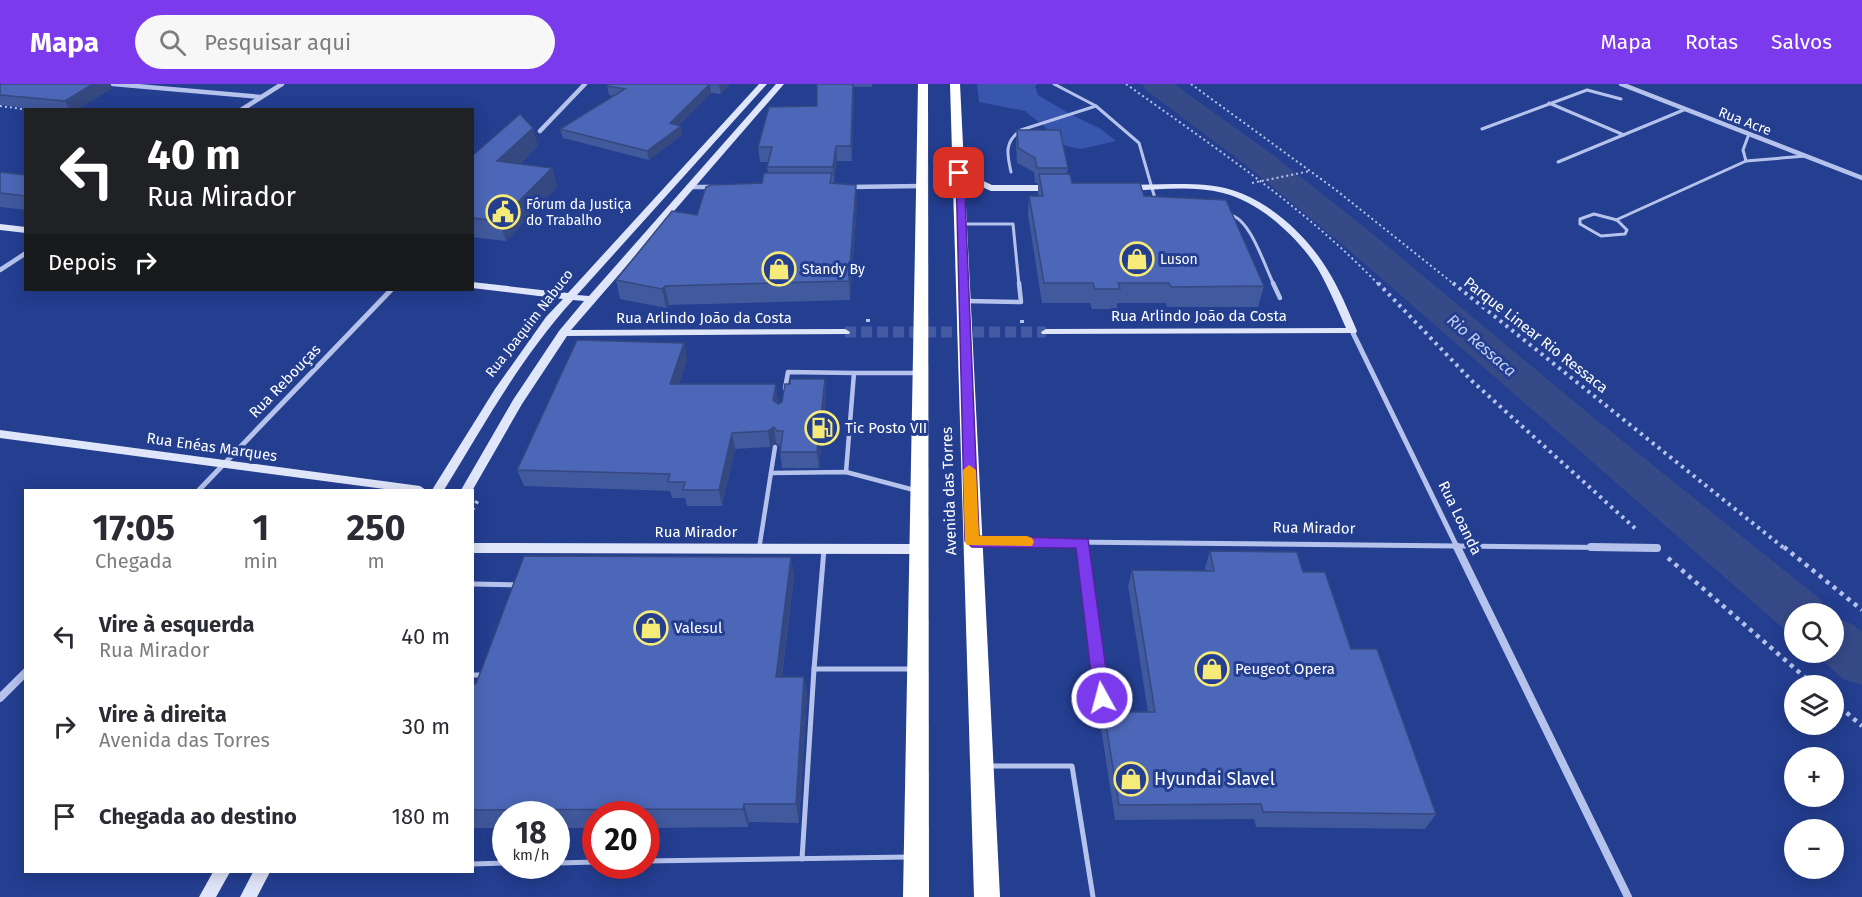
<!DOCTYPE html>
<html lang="pt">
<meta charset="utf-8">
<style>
body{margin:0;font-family:"Fira Sans",sans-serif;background:#f7f7f7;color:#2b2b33;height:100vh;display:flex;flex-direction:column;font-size:22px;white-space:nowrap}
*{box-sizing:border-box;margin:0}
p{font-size:20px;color:#7c7c81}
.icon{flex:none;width:33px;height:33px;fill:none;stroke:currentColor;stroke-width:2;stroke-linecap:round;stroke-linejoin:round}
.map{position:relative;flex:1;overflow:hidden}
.sheet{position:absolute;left:24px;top:405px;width:450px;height:384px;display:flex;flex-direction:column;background:#fff;border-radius:0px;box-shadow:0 3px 15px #0003}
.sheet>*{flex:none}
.banner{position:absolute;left:24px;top:24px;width:450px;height:183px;border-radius:0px;box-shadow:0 3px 15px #0003;background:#202124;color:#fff;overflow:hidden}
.buttons{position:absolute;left:1784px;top:519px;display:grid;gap:12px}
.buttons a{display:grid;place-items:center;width:60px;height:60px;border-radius:50%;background:#fff;box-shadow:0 3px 15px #0003;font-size:30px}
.speed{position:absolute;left:492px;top:717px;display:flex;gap:12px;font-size:30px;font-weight:700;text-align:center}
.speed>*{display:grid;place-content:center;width:78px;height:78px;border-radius:50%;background:#fff;box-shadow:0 3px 15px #0003;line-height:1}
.speed small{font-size:15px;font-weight:400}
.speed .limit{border:9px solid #d22;background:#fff;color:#111}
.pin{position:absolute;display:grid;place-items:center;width:51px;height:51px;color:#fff;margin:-26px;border-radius:12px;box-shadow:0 3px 9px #0006}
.me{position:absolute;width:66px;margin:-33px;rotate:353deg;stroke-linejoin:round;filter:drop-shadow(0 0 4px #0008)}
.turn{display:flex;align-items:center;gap:21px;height:126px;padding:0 24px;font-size:27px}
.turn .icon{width:78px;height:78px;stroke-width:2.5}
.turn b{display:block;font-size:42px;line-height:51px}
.then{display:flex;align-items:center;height:57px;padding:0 24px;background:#0003;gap:12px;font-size:22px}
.eta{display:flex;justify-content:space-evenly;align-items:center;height:102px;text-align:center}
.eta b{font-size:36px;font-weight:700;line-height:42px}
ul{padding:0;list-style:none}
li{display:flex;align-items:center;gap:18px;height:90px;padding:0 24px}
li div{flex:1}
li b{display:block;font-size:22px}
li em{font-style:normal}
header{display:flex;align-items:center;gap:36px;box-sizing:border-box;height:84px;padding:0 30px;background:#7c3aed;color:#fff}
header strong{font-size:28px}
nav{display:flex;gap:33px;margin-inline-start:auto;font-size:21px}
.search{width:420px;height:54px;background:#f7f7f7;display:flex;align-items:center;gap:15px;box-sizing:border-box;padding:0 21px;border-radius:33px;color:#7c7c81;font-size:22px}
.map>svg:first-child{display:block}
.green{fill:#3856ad}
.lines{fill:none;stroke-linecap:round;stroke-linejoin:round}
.river{fill:#374a88;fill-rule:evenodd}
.secondary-tunnel{stroke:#455ba1;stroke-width:11;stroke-dasharray:11 5;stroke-linecap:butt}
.path-far2{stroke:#b5c3ec;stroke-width:2;stroke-dasharray:2 3;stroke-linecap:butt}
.path-far1{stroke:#b5c3ec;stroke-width:4;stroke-dasharray:3 4.5;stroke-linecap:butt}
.path{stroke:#b5c3ec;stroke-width:4.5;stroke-dasharray:4 5;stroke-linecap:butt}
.lane-far2{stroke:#b5c3ec;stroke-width:3}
.lane-far1{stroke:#b5c3ec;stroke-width:4.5}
.lane{stroke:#b5c3ec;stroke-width:5}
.street-far2{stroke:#b5c3ec;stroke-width:4.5}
.street-far1{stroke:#b5c3ec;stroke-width:5}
.street{stroke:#b5c3ec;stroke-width:8}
.secondary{fill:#e0e6f9;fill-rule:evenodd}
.highway{fill:#fff;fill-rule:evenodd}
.wall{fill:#41599d}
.shaded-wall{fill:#354880}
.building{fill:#4c67b7;stroke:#354880;stroke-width:1.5}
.route{fill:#7c3aed;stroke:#51269a;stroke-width:1.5}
.slow{fill:#f59e0b}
.labels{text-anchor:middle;stroke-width:6;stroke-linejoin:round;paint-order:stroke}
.far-street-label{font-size:14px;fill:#fff;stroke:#243e90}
.far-poi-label{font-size:14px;fill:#fff;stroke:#243e90;text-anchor:start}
.street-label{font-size:15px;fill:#fff;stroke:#243e90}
.poi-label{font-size:15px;fill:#fff;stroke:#243e90;text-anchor:start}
.water-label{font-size:16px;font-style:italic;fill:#c1cef3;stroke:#243e90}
.near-poi-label{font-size:18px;fill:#fff;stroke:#243e90;text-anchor:start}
</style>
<header>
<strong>Mapa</strong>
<div class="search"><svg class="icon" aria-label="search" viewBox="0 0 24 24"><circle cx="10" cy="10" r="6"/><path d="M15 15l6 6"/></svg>Pesquisar aqui</div>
<nav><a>Mapa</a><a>Rotas</a><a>Salvos</a></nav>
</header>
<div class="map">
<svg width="1862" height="813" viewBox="0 0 1862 813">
<rect width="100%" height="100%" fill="#243e90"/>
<polygon class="green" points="977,0 1038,0 1035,2 1038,11 1068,29 1101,45 1116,57 1081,65 1057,60 1046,44 1025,27 979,18"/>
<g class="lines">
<g class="river">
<polygon points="1142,0 1174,0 1269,68 1368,146 1594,334 1820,515 1828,530 1794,530 1794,548 1784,545 1343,161 1246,81 1146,6"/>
<polygon points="1833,533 1852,540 1862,548 1862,601 1843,595 1813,568 1833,568"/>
</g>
<polyline class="secondary-tunnel" points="845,248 1046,248"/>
<g class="path-far2">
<path d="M1126,0c88,63 178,123 253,201"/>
<polyline points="1191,0 1336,106 1455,201"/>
<polyline points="0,22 30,26"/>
<polyline points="1252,99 1310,87"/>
</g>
<g class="path-far1">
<polyline points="1378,199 1472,297 1638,447"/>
<polyline points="1453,199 1785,465"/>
<polyline points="868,235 868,242"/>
<polyline points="1022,236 1022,241"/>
<polyline points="472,426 478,416"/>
</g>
<g class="path">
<polyline points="1784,463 1862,526"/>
<polyline points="1668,474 1815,602"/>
<polyline points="1833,617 1862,642"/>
</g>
<g class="lane-far2">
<polyline points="1054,0 1096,22 1139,59 1156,118"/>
<polyline points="1549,19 1624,51"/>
<polyline points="1482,45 1587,6 1621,15"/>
<polyline points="1746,77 1743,66 1749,50"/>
<polyline points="1558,78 1686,25"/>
<path d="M1011,88c-4,-18 -7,-30 10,-42l75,-24"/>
<polygon points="1594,130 1617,136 1627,146 1625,150 1601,152 1580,140 1580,135"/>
<path d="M1230,131c20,3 35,52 44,70"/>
<polyline points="1616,136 1746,77 1806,72"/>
<polyline points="962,140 1013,140 1019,201"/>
</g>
<g class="lane-far1">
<polyline points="1273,199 1280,214"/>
<polyline points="966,217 1021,218 1019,199"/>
<polyline points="785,305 788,288 854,289"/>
<polyline points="846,388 854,289 917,289"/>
<polyline points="771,389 846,388 914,406"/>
<polyline points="1082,458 1083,465"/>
<polyline points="759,465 775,363"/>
</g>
<g class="lane">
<polyline points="1083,463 1102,614"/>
<polyline points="824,465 814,585 912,585"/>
<polyline points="472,500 518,501"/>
<polyline points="472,591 485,591"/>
<polyline points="988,682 1072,682 1093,813"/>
<polyline points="802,775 814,585"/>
<polyline points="646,777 908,773"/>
<polyline points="556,779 596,778"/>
<polyline points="472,780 506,779"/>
</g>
<g class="street-far2">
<polyline points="113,0 261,13"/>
<polyline points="1621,0 1862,94"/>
<polyline points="241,26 282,0"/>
<polyline points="540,47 585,0"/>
<polyline points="688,103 714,103"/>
<polyline points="850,103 922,102"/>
<polyline points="0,186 26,169"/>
</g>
<g class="street-far1">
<polyline points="1352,247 1458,465"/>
<polyline points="199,406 391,206"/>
<polyline points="975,457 1657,464"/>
</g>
<g class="street">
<polyline points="1457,463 1628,813"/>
<polyline points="1591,463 1657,464"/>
<polyline points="0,614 26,588"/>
</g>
<g class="secondary">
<path d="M759,0h8l-190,211 12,1 187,-212h8l-213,246 274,-1 5,3 -1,2 -282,2 -45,68 -50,87 -11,-1 52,-90 46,-69 25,-30 -11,-1c-52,57 -89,125 -129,190h-12l63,-101 51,-72 17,-18 -91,-11v-6l96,11z"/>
<polygon points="956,87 962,87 992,101 1054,101 1058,104 1054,107 991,107 956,91"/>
<path d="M1174,100c17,0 34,0 51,4 41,10 80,45 102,81 12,19 21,41 30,62l-1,2 -314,1 -1,-2 5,-3 300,-1c-9,-20 -17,-40 -28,-59 -20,-32 -58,-67 -95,-76 -31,-8 -66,-3 -97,-2l-4,-3 4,-3z"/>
<polygon points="0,140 26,143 26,149 0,146"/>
<polygon points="0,346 420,402 426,406 392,406 0,354"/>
<polygon points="472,459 919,460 923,462 925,465 923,468 919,470 472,469"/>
<polygon points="213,788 230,788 216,813 199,813"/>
<polygon points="253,788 270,788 257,813 240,813"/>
</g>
<g class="highway">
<polygon points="918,0 928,0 929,813 903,813"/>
<polygon points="950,0 960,0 1000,813 974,813"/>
</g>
</g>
<g class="wall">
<polygon points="0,0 112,4 77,26 43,26 0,21"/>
<polygon points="730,0 721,10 711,9 679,41 682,51 649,76 563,54 560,45 614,12 609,11 607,2"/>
<polygon points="817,0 872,0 872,3 854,3 852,77 837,77 834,98 833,98 833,99 857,120 850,216 669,221 666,224 620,215 616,196 697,131 762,99 768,89 767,83 768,78 760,78 758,63 817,22"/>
<polygon points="1017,46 1068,84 1067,90 1072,99 1144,112 1264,202 1258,223 1167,223 1166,219 1117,219 1117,225 1092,225 1090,219 1042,219 1028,131 1029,112 1038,112 1038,99 1035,99 1034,88 1017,79 1016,60"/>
<polygon points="538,62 520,80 552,84 557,103 506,157 472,153 472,72"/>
<polygon points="0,88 26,91 26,126 0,123"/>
<polygon points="684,259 687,275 679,300 778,316 778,320 782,318 790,300 825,295 826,311 819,384 782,384 780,368 780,363 776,359 770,363 735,365 722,422 687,422 685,414 672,414 670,407 524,402 517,386"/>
<polygon points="1210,467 1303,488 1351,565 1436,730 1425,745 1256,743 1254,735 1115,736 1101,644 1104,628 1148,628 1128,502 1132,486 1206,487 1205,484"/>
<polygon points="791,473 794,493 782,593 804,593 807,613 799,739 749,738 748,743 646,744 646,730 596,730 596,744 556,744 556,730 506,730 506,744 472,744 472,600 476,600"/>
</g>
<g class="shaded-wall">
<polygon points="93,0 109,0 112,4 77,26 70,26 65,17"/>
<polygon points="710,0 711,9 673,47 681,42 682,51 649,76 647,67 670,39"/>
<polygon points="720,0 730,0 721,10 719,1"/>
<polygon points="853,0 854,0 854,3 852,77 851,62"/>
<polygon points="533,44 538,62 503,96 497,77"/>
<polygon points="836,62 837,77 834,98 833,83"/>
<polygon points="552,84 557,103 506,157 499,137"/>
<polygon points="856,101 857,120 850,216 849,197"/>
<polygon points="665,202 669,221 666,224 662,205"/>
<polygon points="684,259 687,275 674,316 670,300"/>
<polygon points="825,295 826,311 819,384 817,368"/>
<polygon points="776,300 778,316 776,332 773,316"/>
<polygon points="774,343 776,359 770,363 768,347"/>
<polygon points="732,349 735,365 722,422 719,406"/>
<polygon points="791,473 794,493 779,613 776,593"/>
<polygon points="804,593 807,613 799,739 796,720"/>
<polygon points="744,720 749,738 748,743 743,725"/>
</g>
<g class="building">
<polygon points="0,0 93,0 65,17 0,11"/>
<polygon points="609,0 710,0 670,39 681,42 647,67 560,45 625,5 607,2"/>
<polygon points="817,0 853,0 851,62 836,62 833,83 767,83 772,63 758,63 769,23 817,22"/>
<polygon points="520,30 533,44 497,77 552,84 499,137 472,134 472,72"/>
<polygon points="1017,46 1060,46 1068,84 1037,84 1035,74 1018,64"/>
<polygon points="0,88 26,91 26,112 0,109"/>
<polygon points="764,89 832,89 830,99 856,101 849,197 665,202 662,205 616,196 672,127 697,131 706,103 711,101 762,99"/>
<polygon points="1039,90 1070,90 1072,99 1140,99 1144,112 1226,116 1264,202 1171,203 1169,199 1118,199 1120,205 1095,205 1093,199 1044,199 1029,112 1043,112"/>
<polygon points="577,256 684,259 670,300 776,300 773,316 778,320 782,318 785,300 790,300 790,295 825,295 817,368 780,368 783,347 777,347 774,343 768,347 732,349 719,406 683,406 685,398 668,398 670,390 517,386"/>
<polygon points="1210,467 1297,468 1303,488 1325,488 1351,565 1377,565 1436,730 1263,728 1261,720 1119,721 1104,628 1155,628 1132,486 1214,487"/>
<polygon points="524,472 791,473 776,593 804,593 796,720 744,720 743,725 472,726 472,600 476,600"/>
</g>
<polygon class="route" points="956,87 964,89 979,452 1088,455 1110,614 1108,619 1102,621 1096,619 1094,614 1076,464 972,463 965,457"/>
<polygon class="slow" points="969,381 976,386 979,452 1027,452 1032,454 1034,458 1032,462 967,461 965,457 963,386"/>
<defs>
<symbol id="civic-ring" viewBox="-11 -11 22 22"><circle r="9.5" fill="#243e90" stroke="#f6eb78" stroke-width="1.5"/><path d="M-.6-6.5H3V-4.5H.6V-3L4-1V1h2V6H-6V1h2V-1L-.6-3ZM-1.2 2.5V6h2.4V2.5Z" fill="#f6eb78"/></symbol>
<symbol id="shop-ring" viewBox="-11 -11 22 22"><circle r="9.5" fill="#243e90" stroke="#f6eb78" stroke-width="1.5"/><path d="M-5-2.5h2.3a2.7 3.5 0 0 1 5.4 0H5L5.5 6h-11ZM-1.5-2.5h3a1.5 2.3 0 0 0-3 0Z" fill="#f6eb78"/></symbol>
<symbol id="fuel-ring" viewBox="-11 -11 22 22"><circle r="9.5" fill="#243e90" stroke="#f6eb78" stroke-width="1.5"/><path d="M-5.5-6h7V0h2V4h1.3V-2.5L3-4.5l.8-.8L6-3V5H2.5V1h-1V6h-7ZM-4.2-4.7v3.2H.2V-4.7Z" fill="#f6eb78"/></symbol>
</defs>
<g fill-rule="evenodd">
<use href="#civic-ring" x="484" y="109" width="38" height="38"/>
<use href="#shop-ring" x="1118" y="156" width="38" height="38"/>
<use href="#shop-ring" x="760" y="166" width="38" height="38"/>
<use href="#fuel-ring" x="803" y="325" width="38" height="38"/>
<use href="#shop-ring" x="632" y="525" width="38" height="38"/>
<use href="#shop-ring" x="1193" y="566" width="38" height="38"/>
<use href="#shop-ring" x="1112" y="676" width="38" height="38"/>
</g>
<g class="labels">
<g class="far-street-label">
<text transform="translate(1745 37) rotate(21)" y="5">Rua Acre</text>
<text transform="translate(529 239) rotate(-52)" y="5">Rua Joaquim Nabuco</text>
</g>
<g class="far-poi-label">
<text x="526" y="125">Fórum da Justiça<tspan x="526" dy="16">do Trabalho</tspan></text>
<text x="1160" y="180">Luson</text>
<text x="802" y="190">Standy By</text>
</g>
<g class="street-label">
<text x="1199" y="237">Rua Arlindo João da Costa</text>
<text x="704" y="239">Rua Arlindo João da Costa</text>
<text transform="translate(1536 251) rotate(38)" y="5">Parque Linear Rio Ressaca</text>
<text transform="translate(285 297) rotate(-46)" y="5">Rua Rebouças</text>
<text transform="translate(212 363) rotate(8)" y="5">Rua Enéas Marques</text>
<text transform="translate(949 407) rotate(-92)" y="5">Avenida das Torres</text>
<text transform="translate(1460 434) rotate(64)" y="5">Rua Loanda</text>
<text transform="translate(1314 444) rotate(1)" y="5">Rua Mirador</text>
<text x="696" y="453">Rua Mirador</text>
</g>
<g class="poi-label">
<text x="845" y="349">Tic Posto VII</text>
<text x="674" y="549">Valesul</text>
<text x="1235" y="590">Peugeot Opera</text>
</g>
<g class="water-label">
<text transform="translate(1482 261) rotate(41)" y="6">Rio Ressaca</text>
</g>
<g class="near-poi-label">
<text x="1154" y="701">Hyundai Slavel</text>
</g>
</g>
</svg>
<div class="buttons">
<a><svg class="icon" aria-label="search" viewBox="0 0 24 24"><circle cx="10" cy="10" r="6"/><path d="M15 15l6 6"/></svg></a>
<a><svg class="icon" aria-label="layers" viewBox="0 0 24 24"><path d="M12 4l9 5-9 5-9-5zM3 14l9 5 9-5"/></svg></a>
<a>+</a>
<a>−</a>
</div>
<div class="speed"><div>18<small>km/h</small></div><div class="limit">20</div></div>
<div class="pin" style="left:959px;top:89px;background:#d93025"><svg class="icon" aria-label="arrive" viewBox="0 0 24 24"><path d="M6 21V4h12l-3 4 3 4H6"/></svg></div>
<svg class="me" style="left:1102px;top:614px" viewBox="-20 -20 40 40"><circle r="17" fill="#7c3aed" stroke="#fff" stroke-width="3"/><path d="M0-11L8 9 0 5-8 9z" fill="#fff"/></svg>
<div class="banner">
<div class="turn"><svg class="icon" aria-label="left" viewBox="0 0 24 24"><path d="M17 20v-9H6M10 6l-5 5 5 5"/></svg><div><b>40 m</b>Rua Mirador</div></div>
<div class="then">Depois<svg class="icon" aria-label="right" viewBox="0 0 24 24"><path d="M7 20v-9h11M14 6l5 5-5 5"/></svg></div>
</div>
<section class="sheet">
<div class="eta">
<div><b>17:05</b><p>Chegada</p></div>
<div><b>1</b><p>min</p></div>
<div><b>250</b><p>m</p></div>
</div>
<ul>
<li><svg class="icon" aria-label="left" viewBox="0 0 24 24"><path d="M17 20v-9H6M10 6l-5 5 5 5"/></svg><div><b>Vire à esquerda</b><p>Rua Mirador</p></div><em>40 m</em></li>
<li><svg class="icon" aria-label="right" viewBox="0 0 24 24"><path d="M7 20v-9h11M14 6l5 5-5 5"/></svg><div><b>Vire à direita</b><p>Avenida das Torres</p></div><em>30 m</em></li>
<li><svg class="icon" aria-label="arrive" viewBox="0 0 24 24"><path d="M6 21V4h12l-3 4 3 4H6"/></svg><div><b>Chegada ao destino</b></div><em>180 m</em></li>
</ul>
</section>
</div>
